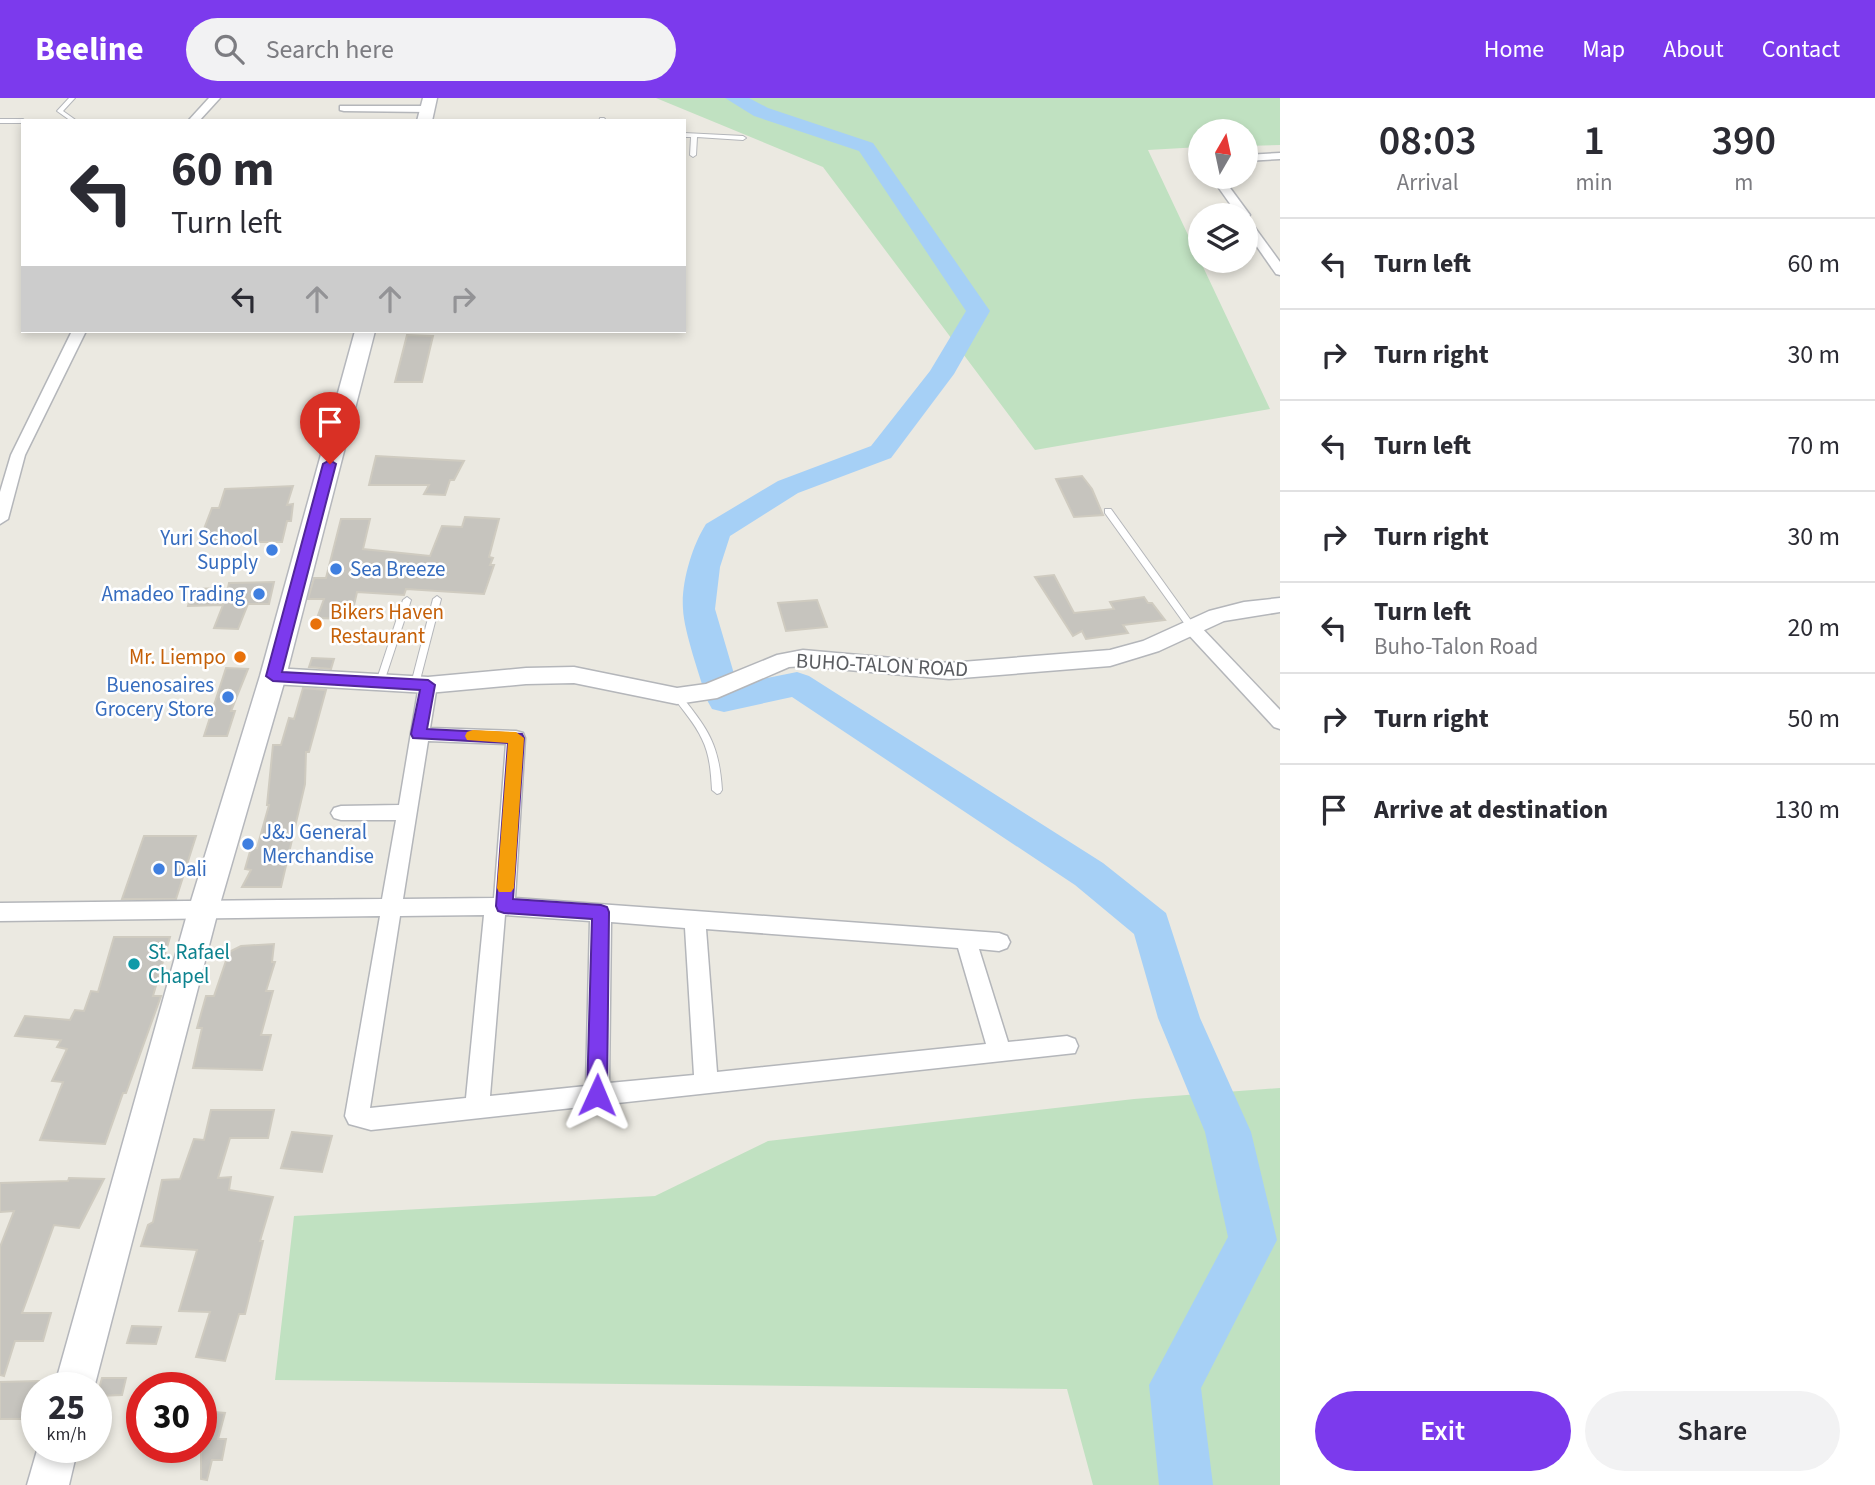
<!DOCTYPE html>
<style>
body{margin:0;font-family:"Source Sans 3",sans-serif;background:#f2f2f3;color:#2b2b33;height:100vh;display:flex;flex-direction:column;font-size:26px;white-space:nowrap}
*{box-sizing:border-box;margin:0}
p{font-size:23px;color:#7c7c81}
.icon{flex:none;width:38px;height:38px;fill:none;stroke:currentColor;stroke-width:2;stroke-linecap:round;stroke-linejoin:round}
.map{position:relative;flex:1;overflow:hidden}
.details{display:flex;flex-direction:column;background:#fff;width:595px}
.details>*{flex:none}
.hud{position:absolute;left:21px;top:21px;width:665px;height:214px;border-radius:0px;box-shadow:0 4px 10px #0003;background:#fff;color:#2b2b33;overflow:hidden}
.needle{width:46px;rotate:9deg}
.controls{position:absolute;left:1188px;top:21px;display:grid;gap:14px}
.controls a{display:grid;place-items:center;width:70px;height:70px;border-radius:50%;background:#fff;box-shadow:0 4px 10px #0003;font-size:35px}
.speed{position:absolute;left:21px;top:1274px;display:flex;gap:14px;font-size:35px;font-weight:700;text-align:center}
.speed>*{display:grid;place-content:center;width:91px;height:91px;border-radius:50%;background:#fff;box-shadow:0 4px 10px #0003;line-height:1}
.speed small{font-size:18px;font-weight:400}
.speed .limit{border:10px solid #d22;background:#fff;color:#111}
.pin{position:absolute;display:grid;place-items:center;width:60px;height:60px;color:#fff;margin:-72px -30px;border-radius:50% 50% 50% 0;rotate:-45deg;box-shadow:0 0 7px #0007}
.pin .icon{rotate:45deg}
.me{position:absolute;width:77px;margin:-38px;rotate:1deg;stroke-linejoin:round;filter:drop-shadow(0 0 5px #0008)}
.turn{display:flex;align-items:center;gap:24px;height:147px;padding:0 35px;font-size:32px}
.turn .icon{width:91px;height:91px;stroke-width:2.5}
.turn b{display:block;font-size:49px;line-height:60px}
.lanes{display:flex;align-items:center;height:66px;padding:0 35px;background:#0003;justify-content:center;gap:35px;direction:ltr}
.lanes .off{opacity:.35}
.eta{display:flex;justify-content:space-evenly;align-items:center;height:119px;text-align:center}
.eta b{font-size:42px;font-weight:600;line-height:49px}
.action{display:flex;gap:14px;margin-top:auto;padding:14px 35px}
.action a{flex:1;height:80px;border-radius:42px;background:#7c3aed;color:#fff;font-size:28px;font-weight:600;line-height:80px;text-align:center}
.action a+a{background:#f2f2f3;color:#2b2b33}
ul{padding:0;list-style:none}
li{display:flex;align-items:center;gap:21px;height:91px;padding:0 35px;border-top:2px solid #e1e1e2}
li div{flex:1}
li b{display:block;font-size:26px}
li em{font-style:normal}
header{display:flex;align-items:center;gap:42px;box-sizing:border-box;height:98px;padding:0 35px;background:#7c3aed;color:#fff}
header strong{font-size:33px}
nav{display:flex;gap:38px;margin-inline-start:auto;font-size:24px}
.search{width:490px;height:63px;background:#f2f2f3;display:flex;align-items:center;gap:18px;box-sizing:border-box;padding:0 24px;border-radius:38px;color:#7c7c81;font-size:26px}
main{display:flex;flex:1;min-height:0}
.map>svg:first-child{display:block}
.green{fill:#c0e1c1}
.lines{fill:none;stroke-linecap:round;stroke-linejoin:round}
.river{fill:#a6d0f6;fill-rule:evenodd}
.building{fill:#c6c4be;stroke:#cfcbc0;stroke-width:2}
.service-casing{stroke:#b4b6ba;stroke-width:2}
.minor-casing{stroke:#b4b6ba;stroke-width:3}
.tertiary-casing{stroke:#b4b6ba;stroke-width:3}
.secondary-casing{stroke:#b5b7bc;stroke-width:3}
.service{fill:#fff;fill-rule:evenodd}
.minor{fill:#fff;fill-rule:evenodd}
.tertiary{fill:#fff;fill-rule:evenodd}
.secondary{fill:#fff;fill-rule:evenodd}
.route{fill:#7c3aed;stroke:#51269a;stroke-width:2}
.slow{fill:#f59e0b}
.shop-dot{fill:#3f7fe0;stroke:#fff;stroke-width:2.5}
.food-dot{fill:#e8710a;stroke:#fff;stroke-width:2.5}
.culture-dot{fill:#0f9aa8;stroke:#fff;stroke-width:2.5}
.labels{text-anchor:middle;stroke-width:5;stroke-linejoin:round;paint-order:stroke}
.shop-label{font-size:21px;fill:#366cbe;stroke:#fff;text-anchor:end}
.food-label{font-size:21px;fill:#c56008;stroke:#fff;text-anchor:start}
.street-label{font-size:21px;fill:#5a5c60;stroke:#fff}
.culture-label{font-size:21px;fill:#0d838f;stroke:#fff;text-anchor:start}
</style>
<header>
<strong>Beeline</strong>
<div class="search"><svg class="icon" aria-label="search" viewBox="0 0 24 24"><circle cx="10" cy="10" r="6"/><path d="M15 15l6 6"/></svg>Search here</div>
<nav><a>Home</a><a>Map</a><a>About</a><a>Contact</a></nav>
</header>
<main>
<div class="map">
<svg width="1280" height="1387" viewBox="0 0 1280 1387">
<rect width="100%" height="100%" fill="#ebe9e1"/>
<g class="green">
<polygon points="656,0 1280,0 1280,47 1246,48 1246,33 1200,33 1200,49 1148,52 1270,311 1035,352 823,69"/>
<polygon points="1280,990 1280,1387 1093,1387 1067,1291 275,1282 294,1118 655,1098 768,1043 1134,1001"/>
</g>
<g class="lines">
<path class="river" d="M725,0h24l19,10 105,35 117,168 -36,63 -63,84 -93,35 -68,43 -10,31 -5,42 22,75 60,-12 12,4 294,187 63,50 34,105 51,114 26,108 -76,148 12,97h-54l-10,-100 79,-148 -23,-105 -47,-114 -24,-84 -59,-49 -283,-188 -68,15 -12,-3 -5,-9c-7,-24 -23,-68 -24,-91 -2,-26 9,-63 23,-85l72,-43 93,-35 59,-75 36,-60 -107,-160 -105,-35z"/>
</g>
<g class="building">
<polygon points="407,237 433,238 422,284 395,284"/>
<polygon points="376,358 464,363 454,382 450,382 445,397 424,396 429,387 369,387"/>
<polygon points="1082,378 1092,391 1103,417 1074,419 1056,381"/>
<polygon points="293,388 287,407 293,406 291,423 287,423 282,444 199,444 212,410 219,410 225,391"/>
<polygon points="465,419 499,421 489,459 493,460 490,467 494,467 484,496 406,491 404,497 357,494 351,521 317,520 324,501 308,501 314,480 326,480 341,421 370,421 363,451 430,458 442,428 462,429"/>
<polygon points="1054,477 1074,515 1114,511 1110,504 1144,499 1148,505 1152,505 1165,522 1123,527 1128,535 1086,541 1082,533 1073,538 1035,479"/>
<polygon points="274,484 269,506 248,506 238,531 214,530 223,507 188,508 192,491 228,490 229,485"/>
<polygon points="817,502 827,529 786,533 778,505"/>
<polygon points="312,560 334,561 331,571 309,569"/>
<polygon points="226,570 248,571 231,613 235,613 227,638 204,638"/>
<polygon points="303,590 326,592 309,654 306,654 305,686 281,789 242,789 251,772 245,771 251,750 257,750 269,707 267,707 273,647 281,647 289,620 294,621"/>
<polygon points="144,738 196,738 176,801 122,801"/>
<polygon points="114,839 170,839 153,898 161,898 126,995 123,995 105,1046 40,1042 63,984 52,983 67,951 57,949 61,942 15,938 25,918 70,922 75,912 84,913 91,893 98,894"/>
<polygon points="274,846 272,864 275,864 266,893 273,893 261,937 271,937 262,972 193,970 202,930 197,930 206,898 214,898 229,854 241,848"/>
<polygon points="211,1012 274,1012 268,1040 230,1040 218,1080 231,1079 229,1092 273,1099 260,1143 263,1143 245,1216 239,1216 225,1263 196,1259 210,1214 179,1213 197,1152 141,1148 148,1127 153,1124 162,1082 180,1081 194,1041 204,1042"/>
<polygon points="292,1034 332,1038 322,1074 281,1070"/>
<polygon points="69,1080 104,1081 79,1130 54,1127 22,1215 51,1215 43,1243 15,1243 4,1278 0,1277 0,1149 14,1113 0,1114 0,1085 68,1083"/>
<polygon points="132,1228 161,1229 156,1246 127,1245"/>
<polygon points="102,1280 126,1280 122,1297 97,1298"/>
<polygon points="39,1283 29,1321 0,1321 0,1284"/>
<polygon points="201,1313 225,1315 218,1341 226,1341 222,1362 212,1362 207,1382 201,1381"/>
</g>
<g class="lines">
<defs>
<g id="service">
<polygon points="69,0 75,0 63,13 77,23 71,23 57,13"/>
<polygon points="600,20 604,20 605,21 604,23 599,23"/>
<polygon points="0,21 23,21 25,23 23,23 23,25 0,25"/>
<polygon points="684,35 743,38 746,40 743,42 697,39 696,57 693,59 690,57 691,39 684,39"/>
<polygon points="1105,411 1111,411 1195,528 1196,530 1195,532 1189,532 1105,415"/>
<polygon points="437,498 441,501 419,586 415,589 411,586 433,501"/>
<polygon points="407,499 411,502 384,584 383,586 377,586 376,584 403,502"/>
<path d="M677,595l3,1c28,36 39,49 42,96l-2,3 -3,1 -5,-4c-1,-17 -2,-35 -10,-51 -7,-16 -20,-29 -29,-43z"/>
</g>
<g id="minor">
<polygon points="209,0 220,0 199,23 188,23"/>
<polygon points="340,8 428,8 433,11 428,14 344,13 340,12"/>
<polygon points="1280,55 1280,61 1246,63 1246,57"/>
<polygon points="1211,79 1222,79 1250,117 1248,119 1238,117"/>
<polygon points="1246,121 1250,123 1280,164 1280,177 1276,176 1246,133"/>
<polygon points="72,233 86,233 25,357 8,421 0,426 0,394 11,357"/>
<polygon points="1192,524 1198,526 1280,612 1280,631 1274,629 1186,534 1183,530 1186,526"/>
<path d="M428,581l6,2 3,4 -7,43 86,3 7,2 2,5 -10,160 484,35 8,3 3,6 -3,6 -8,3 -20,-2 29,93 59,-6 8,3 3,7 -3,7 -704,77 -22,-6 -4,-8 35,-200 -380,5v-18l382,-4 14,-79h-55l-7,-2 -3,-5 3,-5 7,-2 58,-1 20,-120 3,-4zM428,643l78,3 -12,154 -91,1zM484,817l-18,183 -96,10 30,-192zM505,817l85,6 -4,165 -96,10zM611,824l74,6 9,147 -85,8zM706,831l252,19 28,96 -269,28z"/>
</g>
<polygon id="tertiary" points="1280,500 1280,514 1224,523 1159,553 1110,568 949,581 803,568 789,569 717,600 677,606 574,585 526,586 428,595 273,586 265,584 262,578 265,572 273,570 428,579 526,570 574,569 677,590 706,586 777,557 803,552 949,565 1110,552 1143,543 1209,513 1244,504"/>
<g id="secondary">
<polygon points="423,0 437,0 432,23 417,23"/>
<polygon points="355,233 375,233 286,578 218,813 94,1290 54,1290 188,813 260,578"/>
<polygon points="38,1349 78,1349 69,1387 27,1387"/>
</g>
</defs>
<use href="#service" class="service-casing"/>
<use href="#minor" class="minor-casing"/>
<use href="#tertiary" class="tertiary-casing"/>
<use href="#secondary" class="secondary-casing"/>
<use href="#service" class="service"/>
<use href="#minor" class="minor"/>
<use href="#tertiary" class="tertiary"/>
<use href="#secondary" class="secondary"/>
</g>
<polygon class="route" points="330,362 336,366 282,574 428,582 435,587 427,631 522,636 524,640 513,801 601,807 607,809 609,814 607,997 604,1004 597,1006 590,1004 587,997 592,821 504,815 498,813 496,808 508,645 413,640 411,636 420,592 273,583 266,578 323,366"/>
<polygon class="slow" points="473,632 516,634 524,640 514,790 511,794 499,794 497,790 508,645 467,642 465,638 467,634"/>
<g class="shop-dot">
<circle cx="272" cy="452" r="7"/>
<circle cx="336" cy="471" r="7"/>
<circle cx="259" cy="496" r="7"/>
<circle cx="228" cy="599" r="7"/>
<circle cx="248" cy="746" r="7"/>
<circle cx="159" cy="771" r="7"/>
</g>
<g class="food-dot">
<circle cx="316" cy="526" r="7"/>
<circle cx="240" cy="559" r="7"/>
</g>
<circle class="culture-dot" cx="134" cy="866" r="7"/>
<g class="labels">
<g class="shop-label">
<text x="258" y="447">Yuri School<tspan x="258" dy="24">Supply</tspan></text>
<text x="350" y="478" text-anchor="start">Sea Breeze</text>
<text x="245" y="503">Amadeo Trading</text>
<text x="214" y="594">Buenosaires<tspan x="214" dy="24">Grocery Store</tspan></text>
<text x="262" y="741" text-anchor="start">J&amp;J General<tspan x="262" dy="24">Merchandise</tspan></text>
<text x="173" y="778" text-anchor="start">Dali</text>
</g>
<g class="food-label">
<text x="330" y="521">Bikers Haven<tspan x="330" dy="24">Restaurant</tspan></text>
<text x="226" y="566" text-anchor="end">Mr. Liempo</text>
</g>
<g class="street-label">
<text transform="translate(882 567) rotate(3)" y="7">BUHO-TALON ROAD</text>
</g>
<g class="culture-label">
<text x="148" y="861">St. Rafael<tspan x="148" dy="24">Chapel</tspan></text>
</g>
</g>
</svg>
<div class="controls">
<a><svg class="needle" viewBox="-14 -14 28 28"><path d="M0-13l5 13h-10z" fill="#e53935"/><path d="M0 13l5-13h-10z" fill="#7c7c81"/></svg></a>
<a><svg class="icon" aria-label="layers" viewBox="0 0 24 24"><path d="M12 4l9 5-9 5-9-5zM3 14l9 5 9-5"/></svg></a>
</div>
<div class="speed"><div>25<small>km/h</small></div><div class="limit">30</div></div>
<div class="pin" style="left:330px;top:366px;background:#d93025"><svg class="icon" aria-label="arrive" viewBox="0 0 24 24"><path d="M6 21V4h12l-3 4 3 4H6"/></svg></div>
<svg class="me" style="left:597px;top:997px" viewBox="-20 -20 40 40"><path d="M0-17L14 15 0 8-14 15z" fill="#7c3aed" stroke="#fff" stroke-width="4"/></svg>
<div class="hud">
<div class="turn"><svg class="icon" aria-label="left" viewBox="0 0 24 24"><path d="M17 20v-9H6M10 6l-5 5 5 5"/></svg><div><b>60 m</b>Turn left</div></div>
<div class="lanes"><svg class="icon" aria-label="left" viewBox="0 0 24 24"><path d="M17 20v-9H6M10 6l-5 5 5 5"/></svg><svg class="icon off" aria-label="ahead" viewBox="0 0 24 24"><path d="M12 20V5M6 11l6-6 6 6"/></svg><svg class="icon off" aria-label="ahead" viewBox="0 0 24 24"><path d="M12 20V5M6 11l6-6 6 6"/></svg><svg class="icon off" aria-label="right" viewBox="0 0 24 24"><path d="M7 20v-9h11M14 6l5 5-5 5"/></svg></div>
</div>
</div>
<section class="details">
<div class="eta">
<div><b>08:03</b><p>Arrival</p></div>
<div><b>1</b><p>min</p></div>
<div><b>390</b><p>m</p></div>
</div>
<ul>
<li><svg class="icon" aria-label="left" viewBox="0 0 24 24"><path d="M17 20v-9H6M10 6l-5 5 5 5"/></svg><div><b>Turn left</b></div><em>60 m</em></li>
<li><svg class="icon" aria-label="right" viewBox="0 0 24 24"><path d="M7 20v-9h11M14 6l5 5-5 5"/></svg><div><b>Turn right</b></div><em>30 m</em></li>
<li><svg class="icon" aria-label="left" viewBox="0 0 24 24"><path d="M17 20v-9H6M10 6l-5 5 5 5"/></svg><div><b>Turn left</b></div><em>70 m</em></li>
<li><svg class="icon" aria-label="right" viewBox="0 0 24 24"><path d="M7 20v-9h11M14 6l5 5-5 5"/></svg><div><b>Turn right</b></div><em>30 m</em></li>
<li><svg class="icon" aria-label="left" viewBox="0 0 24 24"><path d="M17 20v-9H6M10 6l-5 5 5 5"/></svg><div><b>Turn left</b><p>Buho-Talon Road</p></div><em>20 m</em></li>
<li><svg class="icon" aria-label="right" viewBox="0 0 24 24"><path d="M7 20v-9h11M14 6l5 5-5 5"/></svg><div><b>Turn right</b></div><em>50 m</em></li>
<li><svg class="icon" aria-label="arrive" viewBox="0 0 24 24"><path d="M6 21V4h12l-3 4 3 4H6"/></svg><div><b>Arrive at destination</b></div><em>130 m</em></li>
</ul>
<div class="action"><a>Exit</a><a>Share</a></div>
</section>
</main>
